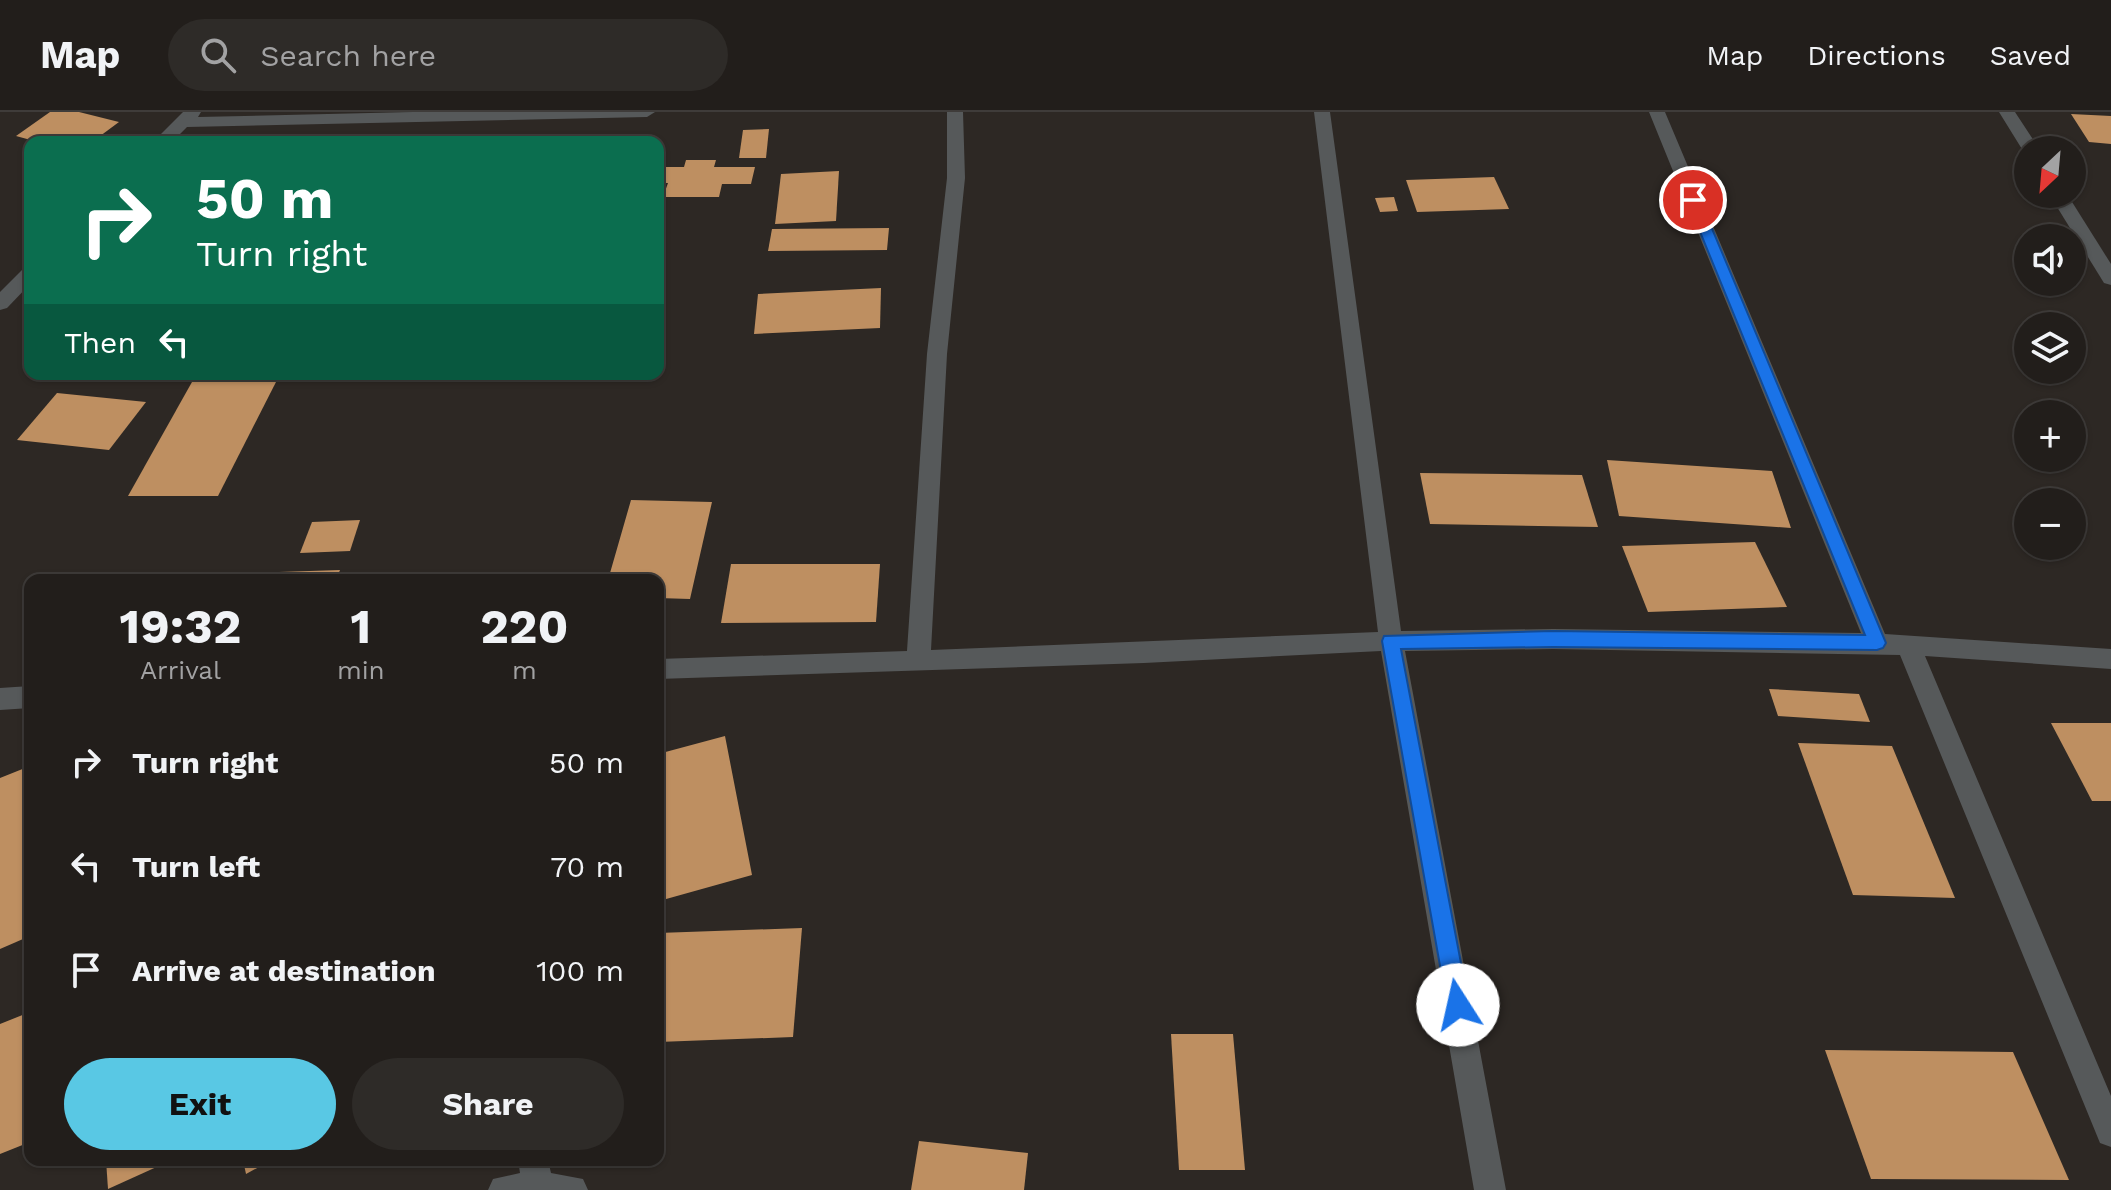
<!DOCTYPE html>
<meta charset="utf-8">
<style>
body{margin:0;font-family:"Work Sans",sans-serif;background:#2e2b28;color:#f1f3f6;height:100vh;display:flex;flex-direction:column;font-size:30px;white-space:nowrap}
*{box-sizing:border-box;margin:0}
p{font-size:26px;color:#a2a2a3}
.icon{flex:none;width:44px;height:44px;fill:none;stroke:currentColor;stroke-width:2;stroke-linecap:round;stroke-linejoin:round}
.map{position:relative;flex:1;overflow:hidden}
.panel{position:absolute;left:24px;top:462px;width:640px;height:592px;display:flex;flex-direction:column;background:#221e1b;border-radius:16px;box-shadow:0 2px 6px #0004,0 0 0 2px #3f3c3a}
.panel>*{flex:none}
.hud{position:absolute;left:24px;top:24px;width:640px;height:244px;border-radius:16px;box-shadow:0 2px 6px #0004,0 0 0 2px #3f3c3a;background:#0b6e4f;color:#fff;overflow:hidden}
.needle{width:52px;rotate:206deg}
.buttons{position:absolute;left:2014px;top:24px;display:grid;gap:16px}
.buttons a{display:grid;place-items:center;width:72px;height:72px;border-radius:50%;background:#221e1b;box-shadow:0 2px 6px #0004,0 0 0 2px #3f3c3a;font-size:40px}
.pin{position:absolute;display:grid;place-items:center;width:68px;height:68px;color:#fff;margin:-34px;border:4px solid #fff;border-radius:50%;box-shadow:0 2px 8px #0007}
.me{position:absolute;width:88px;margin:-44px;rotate:350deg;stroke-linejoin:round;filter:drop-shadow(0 0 6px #0008)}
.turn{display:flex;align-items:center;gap:28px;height:168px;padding:0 40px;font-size:36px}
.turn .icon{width:104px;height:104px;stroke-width:2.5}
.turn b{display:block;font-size:56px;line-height:68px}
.then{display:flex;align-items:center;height:76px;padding:0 40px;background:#0003;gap:16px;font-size:30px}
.eta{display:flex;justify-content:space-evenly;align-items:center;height:136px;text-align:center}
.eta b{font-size:48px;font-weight:700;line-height:56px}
.cta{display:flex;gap:16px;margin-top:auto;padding:16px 40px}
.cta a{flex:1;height:92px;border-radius:48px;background:#59c8e4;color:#111;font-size:32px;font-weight:700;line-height:92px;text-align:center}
.cta a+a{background:#2e2b28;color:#f1f3f6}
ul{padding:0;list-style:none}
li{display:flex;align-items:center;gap:24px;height:104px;padding:0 40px}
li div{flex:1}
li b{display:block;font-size:30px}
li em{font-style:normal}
header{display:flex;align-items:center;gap:48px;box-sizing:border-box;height:112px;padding:0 40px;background:#221e1b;border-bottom:2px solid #3f3c3a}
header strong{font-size:38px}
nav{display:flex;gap:44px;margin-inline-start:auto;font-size:28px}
.search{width:560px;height:72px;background:#2e2b28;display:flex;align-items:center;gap:20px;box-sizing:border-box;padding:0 28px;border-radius:44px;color:#a2a2a3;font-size:30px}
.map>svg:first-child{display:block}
.building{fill:#be8f61}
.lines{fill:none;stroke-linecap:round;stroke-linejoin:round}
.street{fill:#56595a;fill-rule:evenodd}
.route{fill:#1a73e8;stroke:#114b97;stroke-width:2}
</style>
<header>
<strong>Map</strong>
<div class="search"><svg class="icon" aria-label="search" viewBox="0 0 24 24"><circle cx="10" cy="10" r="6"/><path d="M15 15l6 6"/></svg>Search here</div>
<nav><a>Map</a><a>Directions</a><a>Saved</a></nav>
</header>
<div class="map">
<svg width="2111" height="1078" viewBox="0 0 2111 1078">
<rect width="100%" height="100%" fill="#2d2824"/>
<g class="building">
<polygon points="50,0 79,0 119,10 92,30 38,30 16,24"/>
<polygon points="2071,2 2111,4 2111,32 2089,30"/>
<polygon points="769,17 766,46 739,46 743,18"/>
<polygon points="470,27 525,27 524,30 469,30"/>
<polygon points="686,48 716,48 714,55 755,55 751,72 722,72 719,85 663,85 668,71 658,71 658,55 684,55"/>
<polygon points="839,59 836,109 775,112 781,62"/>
<polygon points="1494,65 1509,97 1417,100 1406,68"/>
<polygon points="1394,85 1398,99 1380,100 1375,86"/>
<polygon points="889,116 887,138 768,139 772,117"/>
<polygon points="881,176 880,216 754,222 758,182"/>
<polygon points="192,270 276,270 218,384 128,384"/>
<polygon points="57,281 146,290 109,338 17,328"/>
<polygon points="1607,348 1772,359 1791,416 1619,404"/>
<polygon points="1420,361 1582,363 1598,415 1430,412"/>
<polygon points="631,388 712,390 690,487 658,486 658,468 608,468"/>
<polygon points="360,408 350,439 300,441 312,410"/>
<polygon points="1755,430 1787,495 1648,500 1622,434"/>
<polygon points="731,452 880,452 876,510 721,511"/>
<polygon points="340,458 336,468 276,468 279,460"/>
<polygon points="1769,577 1859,582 1870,610 1778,604"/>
<polygon points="2051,611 2111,611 2111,689 2092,689"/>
<polygon points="725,624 752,763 659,789 658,660 661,660 658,642"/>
<polygon points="1798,631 1892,634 1955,786 1853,783"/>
<polygon points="30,654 30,824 0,837 0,666"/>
<polygon points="802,816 793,925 658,930 658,821"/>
<polygon points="30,900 30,1030 0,1042 0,912"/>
<polygon points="1171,922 1233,922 1245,1058 1179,1058"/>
<polygon points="1825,938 2013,940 2069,1068 1871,1067"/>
<polygon points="919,1029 1028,1041 1024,1078 911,1078"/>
<polygon points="106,1048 172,1048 108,1077"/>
<polygon points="243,1048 272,1048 246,1062"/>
</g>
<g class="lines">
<g class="street">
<polygon points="183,0 201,0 198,5 412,0 655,0 647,5 187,15 172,30 153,30"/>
<polygon points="947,0 963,0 965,66 947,242 931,538 1378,520 1314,0 1330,0 1401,519 1553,517 1861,521 1649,0 1665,0 1885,522 2111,537 2111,557 1925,544 2111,984 2111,1035 2100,1031 1900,543 1553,537 1405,539 1506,1078 1474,1078 1381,539 1144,551 658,567 658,547 907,539 927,242 947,66"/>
<polygon points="1999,0 2015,0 2040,38 2028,38 2028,42 2025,42"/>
<polygon points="2049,82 2067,82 2111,152 2111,173 2104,171"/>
<polygon points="30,155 30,172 7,196 0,198 0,180 23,157"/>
<polygon points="30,574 30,596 0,598 0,576"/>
<polygon points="518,1048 548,1048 551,1061 583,1067 588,1078 488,1078 493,1067 520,1061"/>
</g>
</g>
<polygon class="route" points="1693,84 1700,88 1886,531 1883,536 1877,538 1553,535 1401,537 1469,893 1466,901 1458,904 1450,901 1447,893 1382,529 1384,524 1553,519 1865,523 1687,88"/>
</svg>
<div class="buttons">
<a><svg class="needle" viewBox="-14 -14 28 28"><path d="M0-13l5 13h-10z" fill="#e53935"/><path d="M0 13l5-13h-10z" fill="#a2a2a3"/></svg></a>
<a><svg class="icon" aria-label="sound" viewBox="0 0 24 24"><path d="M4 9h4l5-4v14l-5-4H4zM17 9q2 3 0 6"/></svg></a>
<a><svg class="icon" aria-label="layers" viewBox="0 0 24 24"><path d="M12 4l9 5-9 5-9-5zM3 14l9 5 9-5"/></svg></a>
<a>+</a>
<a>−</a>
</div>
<div class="pin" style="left:1693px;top:88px;background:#d93025"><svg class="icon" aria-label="arrive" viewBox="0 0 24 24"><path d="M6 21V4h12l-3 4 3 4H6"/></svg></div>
<svg class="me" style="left:1458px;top:893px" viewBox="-20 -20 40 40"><circle r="19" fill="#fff"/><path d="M0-13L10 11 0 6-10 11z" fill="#1a73e8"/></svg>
<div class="hud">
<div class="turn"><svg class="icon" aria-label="right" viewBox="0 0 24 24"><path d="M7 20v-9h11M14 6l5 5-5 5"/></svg><div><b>50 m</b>Turn right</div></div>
<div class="then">Then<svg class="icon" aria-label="left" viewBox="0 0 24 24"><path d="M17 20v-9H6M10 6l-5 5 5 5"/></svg></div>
</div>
<section class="panel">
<div class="eta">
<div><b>19:32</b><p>Arrival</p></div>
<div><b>1</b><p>min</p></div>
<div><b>220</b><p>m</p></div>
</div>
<ul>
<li><svg class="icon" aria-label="right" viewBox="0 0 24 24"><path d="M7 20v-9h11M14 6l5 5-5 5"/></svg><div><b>Turn right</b></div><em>50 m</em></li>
<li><svg class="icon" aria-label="left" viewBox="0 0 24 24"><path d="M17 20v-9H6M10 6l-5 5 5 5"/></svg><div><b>Turn left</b></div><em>70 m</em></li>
<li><svg class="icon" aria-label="arrive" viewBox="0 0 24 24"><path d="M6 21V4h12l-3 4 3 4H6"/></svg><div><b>Arrive at destination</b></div><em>100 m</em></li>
</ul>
<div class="cta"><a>Exit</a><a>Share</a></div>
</section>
</div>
